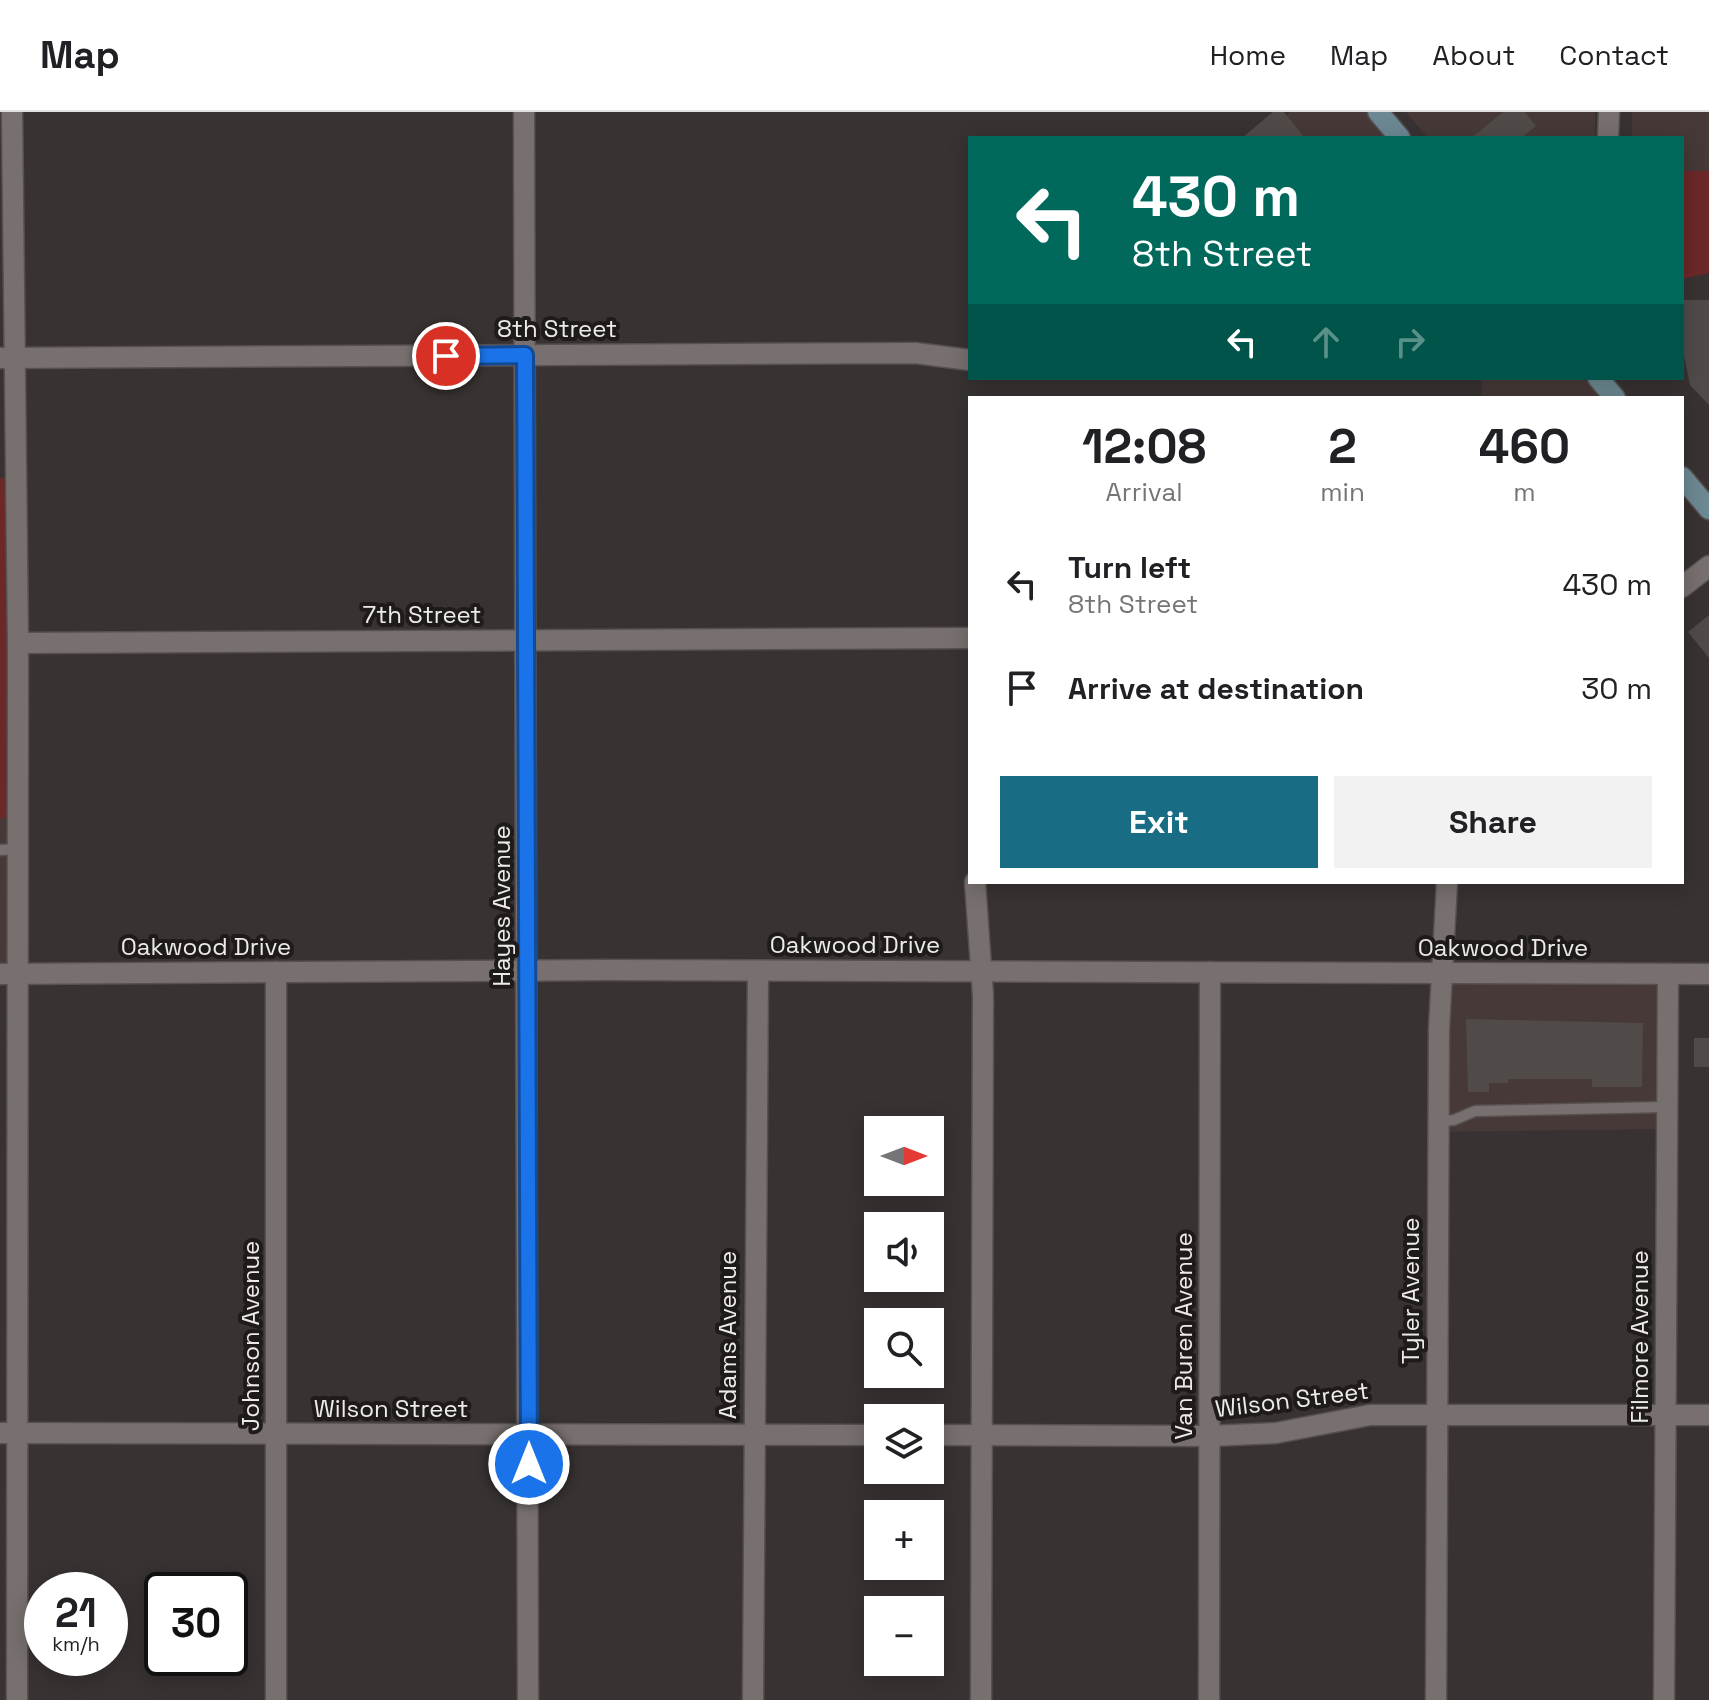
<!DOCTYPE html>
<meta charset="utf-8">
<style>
body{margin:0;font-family:"Space Grotesk",sans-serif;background:#f2f2f2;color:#202124;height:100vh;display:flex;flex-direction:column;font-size:30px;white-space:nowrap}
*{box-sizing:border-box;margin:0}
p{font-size:26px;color:#757577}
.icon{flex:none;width:44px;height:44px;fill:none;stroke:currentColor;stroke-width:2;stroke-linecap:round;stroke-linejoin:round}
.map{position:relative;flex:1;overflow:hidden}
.drawer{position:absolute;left:968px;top:284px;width:716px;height:488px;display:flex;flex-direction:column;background:#fff;border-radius:0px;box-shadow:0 4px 20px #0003}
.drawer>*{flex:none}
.top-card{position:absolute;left:968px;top:24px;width:716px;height:244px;border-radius:0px;box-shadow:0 4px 20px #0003;background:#00695c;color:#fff;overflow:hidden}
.needle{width:52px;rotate:90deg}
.tools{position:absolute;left:864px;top:1004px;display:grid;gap:16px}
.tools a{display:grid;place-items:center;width:80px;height:80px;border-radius:0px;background:#fff;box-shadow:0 4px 20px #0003;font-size:40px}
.speed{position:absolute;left:24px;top:1460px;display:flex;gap:16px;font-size:40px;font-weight:700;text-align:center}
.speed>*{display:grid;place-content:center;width:104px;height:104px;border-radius:50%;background:#fff;box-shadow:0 4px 20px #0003;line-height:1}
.speed small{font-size:20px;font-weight:400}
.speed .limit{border:4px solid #111;border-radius:12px;background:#fff;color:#111}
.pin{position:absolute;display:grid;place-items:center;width:68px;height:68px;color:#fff;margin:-34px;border:4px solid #fff;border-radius:50%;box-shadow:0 2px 8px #0007}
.me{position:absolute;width:88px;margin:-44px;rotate:0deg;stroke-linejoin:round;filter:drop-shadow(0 0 6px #0008)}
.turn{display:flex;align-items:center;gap:28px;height:168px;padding:0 32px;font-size:36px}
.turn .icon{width:104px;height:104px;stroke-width:2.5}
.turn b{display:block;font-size:56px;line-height:68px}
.lanes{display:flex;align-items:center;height:76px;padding:0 32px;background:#0003;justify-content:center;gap:40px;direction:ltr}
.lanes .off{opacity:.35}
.eta{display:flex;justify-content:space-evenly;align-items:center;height:136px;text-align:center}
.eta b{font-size:48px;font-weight:700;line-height:56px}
.cta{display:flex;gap:16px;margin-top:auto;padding:16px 32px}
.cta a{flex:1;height:92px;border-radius:0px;background:#186d84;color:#fff;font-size:32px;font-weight:700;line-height:92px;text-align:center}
.cta a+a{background:#f2f2f2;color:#202124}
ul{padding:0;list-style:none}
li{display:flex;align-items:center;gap:24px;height:104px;padding:0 32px}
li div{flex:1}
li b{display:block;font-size:30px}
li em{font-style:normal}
header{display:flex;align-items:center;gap:48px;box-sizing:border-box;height:112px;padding:0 40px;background:#fff;border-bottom:2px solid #e0e0e0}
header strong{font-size:38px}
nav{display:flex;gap:44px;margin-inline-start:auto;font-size:28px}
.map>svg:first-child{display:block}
.built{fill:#463938}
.green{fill:#6c2829}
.building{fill:#504a49}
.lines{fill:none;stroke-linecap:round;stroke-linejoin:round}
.service-casing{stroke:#565050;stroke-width:13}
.minor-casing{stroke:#565050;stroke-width:23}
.tertiary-casing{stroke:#565050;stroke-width:23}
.secondary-casing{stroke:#565050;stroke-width:23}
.service{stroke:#77706f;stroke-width:10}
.minor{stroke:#77706f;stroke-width:20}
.tertiary{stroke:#77706f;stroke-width:20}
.secondary{stroke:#6c8892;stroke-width:20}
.route-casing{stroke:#114b97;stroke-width:20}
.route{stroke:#1a73e8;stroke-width:14}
.labels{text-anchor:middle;stroke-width:8;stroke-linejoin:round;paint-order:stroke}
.street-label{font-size:24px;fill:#efeaea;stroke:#1e1b1a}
</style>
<header>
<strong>Map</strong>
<nav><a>Home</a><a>Map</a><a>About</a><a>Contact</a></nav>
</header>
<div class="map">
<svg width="1709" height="1588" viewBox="0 0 1709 1588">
<rect width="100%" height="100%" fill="#383232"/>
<g class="built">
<polygon points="1273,0 1287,3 1290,0 1378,0 1400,26 1242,26"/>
<polygon points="1406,0 1595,0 1595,26 1428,26"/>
<polygon points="1632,0 1709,0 1709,59 1682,59 1682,26 1632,26"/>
<polygon points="1482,266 1598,266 1611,286 1482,286"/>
<rect x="0" y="706" width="17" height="156"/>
<polygon points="1443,862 1668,862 1666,1017 1438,1020"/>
</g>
<g class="green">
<polygon points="1682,59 1709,59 1709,161 1682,167"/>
<polygon points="0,366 15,366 17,706 0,706"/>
</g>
<g class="building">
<polygon points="1273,0 1284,0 1305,26 1242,26"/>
<polygon points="1503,0 1525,0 1536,14 1521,26 1471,26"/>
<polygon points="1683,188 1709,188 1709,293 1690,273 1682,234"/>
<polygon points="1709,503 1709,546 1688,520"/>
<polygon points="1466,907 1643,911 1642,975 1592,975 1592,967 1508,967 1508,971 1489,971 1489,980 1468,980"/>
<rect x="1694" y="926" width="15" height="29"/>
</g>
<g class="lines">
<defs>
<g id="service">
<polyline points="0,738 17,737"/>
<polyline points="1438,1009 1454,1008 1475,999 1666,995"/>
</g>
<g id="minor">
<polyline points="12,0 18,531 17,1588"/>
<polyline points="524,0 528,1588"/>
<polyline points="0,246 915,241 970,248"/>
<polyline points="1682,475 1709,454"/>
<polyline points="18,531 970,526"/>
<polyline points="975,770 983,883 981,1588"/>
<polyline points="276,860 276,1588"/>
<polyline points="0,1321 878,1323"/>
<polyline points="930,1323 1210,1324 1276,1321 1370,1303 1709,1303"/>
<polyline points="753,1588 758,859"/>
<polyline points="1209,1588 1210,860"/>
<polyline points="1436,1588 1439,917 1447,770"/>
<polyline points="1664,1588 1668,862"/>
</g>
<g id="tertiary">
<polyline points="1608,26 1609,0"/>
<polyline points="0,862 605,858 1709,862"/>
</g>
<g id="secondary">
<polyline points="1378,0 1400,26"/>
<polyline points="1598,266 1615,286"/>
<polyline points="1682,365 1709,397"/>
</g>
</defs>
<use href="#service" class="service-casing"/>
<use href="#minor" class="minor-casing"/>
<use href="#tertiary" class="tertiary-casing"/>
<use href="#secondary" class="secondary-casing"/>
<use href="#service" class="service"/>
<use href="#minor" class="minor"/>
<use href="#tertiary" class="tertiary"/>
<use href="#secondary" class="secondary"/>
</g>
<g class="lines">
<defs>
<polyline id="route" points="446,244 525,243 529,1352"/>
</defs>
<use href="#route" class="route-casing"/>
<use href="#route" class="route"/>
</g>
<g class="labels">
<g class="street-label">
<text x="557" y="225">8th Street</text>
<text x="422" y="511">7th Street</text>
<text transform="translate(502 794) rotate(-90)" y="8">Hayes Avenue</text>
<text x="855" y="841">Oakwood Drive</text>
<text x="206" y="843">Oakwood Drive</text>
<text x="1503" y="844">Oakwood Drive</text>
<text transform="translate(1411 1179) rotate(-90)" y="8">Tyler Avenue</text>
<text transform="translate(728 1223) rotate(-90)" y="8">Adams Avenue</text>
<text transform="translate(251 1224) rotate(-90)" y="8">Johnson Avenue</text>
<text transform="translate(1184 1224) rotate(-90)" y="8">Van Buren Avenue</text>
<text transform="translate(1640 1225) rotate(-90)" y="8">Filmore Avenue</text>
<text transform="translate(1292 1288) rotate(-7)" y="8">Wilson Street</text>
<text x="391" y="1305">Wilson Street</text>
</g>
</g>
</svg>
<div class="tools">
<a><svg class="needle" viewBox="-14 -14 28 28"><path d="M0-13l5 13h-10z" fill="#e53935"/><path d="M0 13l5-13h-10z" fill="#757577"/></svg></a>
<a><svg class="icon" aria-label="sound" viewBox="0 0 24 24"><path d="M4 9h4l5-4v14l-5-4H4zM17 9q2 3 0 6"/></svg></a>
<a><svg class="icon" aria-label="search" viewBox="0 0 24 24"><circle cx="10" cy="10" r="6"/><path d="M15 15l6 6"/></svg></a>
<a><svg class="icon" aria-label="layers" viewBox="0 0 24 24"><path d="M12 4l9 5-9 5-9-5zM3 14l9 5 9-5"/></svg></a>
<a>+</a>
<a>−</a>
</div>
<div class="speed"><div>21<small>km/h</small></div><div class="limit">30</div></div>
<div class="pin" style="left:446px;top:244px;background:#d93025"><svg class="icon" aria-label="arrive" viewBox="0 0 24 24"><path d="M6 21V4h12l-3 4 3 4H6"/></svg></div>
<svg class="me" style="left:529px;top:1352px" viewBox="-20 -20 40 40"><circle r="17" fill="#1a73e8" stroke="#fff" stroke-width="3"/><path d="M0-11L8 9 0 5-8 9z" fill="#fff"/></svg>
<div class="top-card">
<div class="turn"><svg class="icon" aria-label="left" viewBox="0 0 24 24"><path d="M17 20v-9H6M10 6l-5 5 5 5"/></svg><div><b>430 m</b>8th Street</div></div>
<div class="lanes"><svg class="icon" aria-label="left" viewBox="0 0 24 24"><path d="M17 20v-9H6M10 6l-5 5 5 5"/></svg><svg class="icon off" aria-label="ahead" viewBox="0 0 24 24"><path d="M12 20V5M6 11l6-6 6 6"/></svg><svg class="icon off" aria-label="right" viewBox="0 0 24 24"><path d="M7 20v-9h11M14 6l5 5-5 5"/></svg></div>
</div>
<section class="drawer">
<div class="eta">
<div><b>12:08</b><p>Arrival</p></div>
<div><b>2</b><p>min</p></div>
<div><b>460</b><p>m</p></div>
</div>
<ul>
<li><svg class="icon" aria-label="left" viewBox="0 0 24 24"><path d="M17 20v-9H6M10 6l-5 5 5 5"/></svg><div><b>Turn left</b><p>8th Street</p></div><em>430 m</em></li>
<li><svg class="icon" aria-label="arrive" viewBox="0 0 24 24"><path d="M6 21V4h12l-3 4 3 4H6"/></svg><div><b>Arrive at destination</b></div><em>30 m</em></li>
</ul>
<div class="cta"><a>Exit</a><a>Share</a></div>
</section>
</div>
